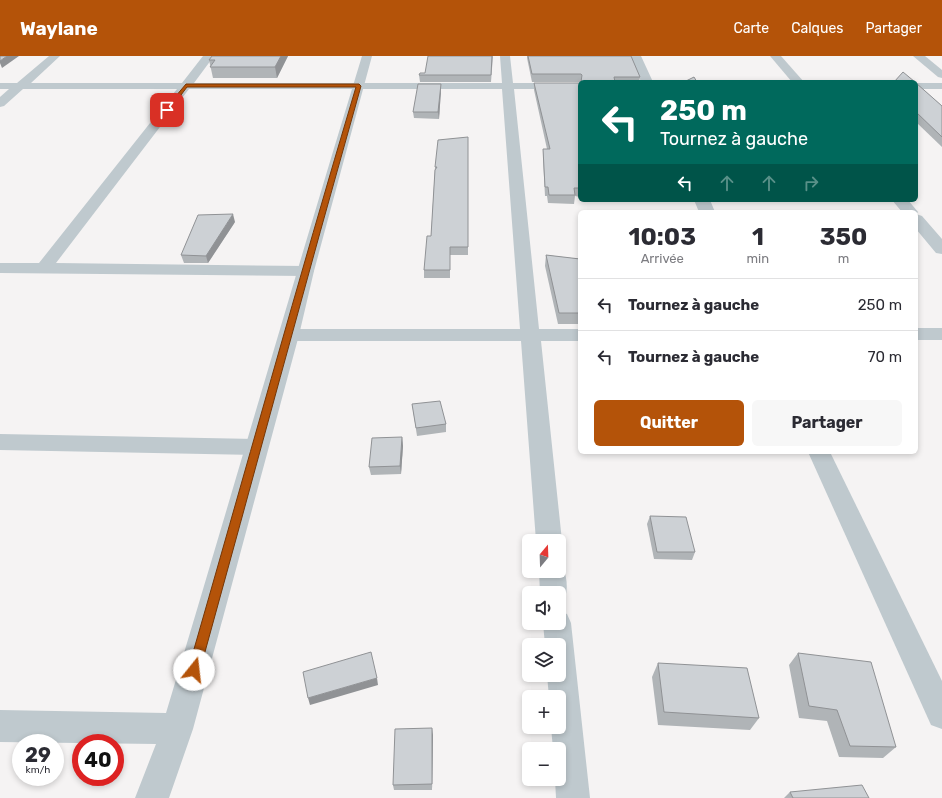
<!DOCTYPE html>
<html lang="fr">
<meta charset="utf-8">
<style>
body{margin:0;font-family:Rubik,sans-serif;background:#f7f7f7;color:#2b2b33;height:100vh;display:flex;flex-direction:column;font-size:15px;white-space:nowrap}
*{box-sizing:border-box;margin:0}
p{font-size:13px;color:#7c7c81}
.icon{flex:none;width:22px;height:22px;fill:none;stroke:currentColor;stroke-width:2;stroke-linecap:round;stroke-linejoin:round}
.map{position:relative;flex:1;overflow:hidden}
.details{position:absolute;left:578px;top:154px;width:340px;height:244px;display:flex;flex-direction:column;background:#fff;border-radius:6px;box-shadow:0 2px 6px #0003}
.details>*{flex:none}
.hud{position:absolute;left:578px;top:24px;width:340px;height:122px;border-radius:6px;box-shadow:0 2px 6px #0003;background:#00695c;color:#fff;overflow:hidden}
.needle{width:26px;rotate:19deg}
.buttons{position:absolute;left:522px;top:478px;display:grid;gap:8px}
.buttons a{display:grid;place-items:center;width:44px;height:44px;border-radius:6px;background:#fff;box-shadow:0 2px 6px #0003;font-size:20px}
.speed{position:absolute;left:12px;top:678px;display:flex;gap:8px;font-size:20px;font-weight:700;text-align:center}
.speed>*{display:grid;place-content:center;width:52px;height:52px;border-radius:50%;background:#fff;box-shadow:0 2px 6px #0003;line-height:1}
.speed small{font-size:10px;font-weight:400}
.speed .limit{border:6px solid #d22;background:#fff;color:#111}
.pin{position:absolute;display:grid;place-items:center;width:34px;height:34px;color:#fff;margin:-17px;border-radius:8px;box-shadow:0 2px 6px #0006}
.me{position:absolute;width:44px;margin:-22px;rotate:16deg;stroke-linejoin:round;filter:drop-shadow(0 0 3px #0008)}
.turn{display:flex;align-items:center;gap:14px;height:84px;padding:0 16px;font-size:18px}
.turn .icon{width:52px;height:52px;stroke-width:2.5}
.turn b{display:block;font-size:28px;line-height:34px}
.lanes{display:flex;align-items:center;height:38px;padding:0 16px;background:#0003;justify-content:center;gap:20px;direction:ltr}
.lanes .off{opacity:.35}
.eta{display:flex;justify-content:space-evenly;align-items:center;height:68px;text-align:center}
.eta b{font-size:24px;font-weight:700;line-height:28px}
.cta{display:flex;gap:8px;margin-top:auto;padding:8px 16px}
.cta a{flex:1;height:46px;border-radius:6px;background:#b45309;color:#fff;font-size:16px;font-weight:700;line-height:46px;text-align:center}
.cta a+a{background:#f7f7f7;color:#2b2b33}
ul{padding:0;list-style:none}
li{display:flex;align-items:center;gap:12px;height:52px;padding:0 16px;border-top:1px solid #e1e1e2}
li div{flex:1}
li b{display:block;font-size:15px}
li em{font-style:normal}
header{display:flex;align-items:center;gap:24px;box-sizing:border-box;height:56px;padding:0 20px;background:#b45309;color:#fff}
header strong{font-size:19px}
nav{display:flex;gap:22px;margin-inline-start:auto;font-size:14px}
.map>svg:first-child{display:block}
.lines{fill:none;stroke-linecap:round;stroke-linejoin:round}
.minor{fill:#bfc9ce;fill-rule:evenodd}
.tertiary{fill:#bfc9ce;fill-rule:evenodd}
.wall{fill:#b0b4b7}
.shaded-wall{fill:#909295}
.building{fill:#cdd1d5;stroke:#909295}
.route{fill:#b45309;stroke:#753606}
</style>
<header>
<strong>Waylane</strong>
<nav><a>Carte</a><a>Calques</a><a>Partager</a></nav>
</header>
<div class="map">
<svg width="942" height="742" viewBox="0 0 942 742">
<rect width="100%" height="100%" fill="#f5f3f3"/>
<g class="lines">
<g class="minor">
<polygon points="49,0 60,0 31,27 182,27 203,0 214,0 194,27 502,27 500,0 510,0 513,27 580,27 580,33 514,33 539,273 580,273 580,285 541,285 562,485 559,491 559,485 536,485 521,285 289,285 282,283 279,279 282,275 289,273 520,273 502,33 189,33 56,207 305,210 311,211 314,215 311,219 305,220 0,217 0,207 39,207 177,33 23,33 4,50 0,51 0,41 9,33 0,33 0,27 17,27"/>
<polygon points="631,0 641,0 653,26 641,26"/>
<polygon points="770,0 781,0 804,26 792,26"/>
<polygon points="913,0 925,0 942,14 942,22 938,21"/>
<rect x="916" y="27" width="26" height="6"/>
<polygon points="694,144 710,144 715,156 699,156"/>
<polygon points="892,144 908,144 918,156 916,158 922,160 942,183 942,198 936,197 916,173 916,156 902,156"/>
<rect x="916" y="272" width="26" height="12"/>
<polygon points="0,378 257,383 265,385 268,391 265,397 257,399 0,394"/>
<polygon points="808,396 830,396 942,625 942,673 931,669"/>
<path d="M559,506l2,1c6,12 8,26 3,38l-5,2v-10h-19l-1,-22h20z"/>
<polygon points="559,555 567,558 571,567 590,742 556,742 555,723 559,723 559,693 553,693 551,671 559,671 559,641 549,641 547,619 559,619 559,589 545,589 543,567 559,567"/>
</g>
<path class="tertiary" d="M362,0h10l-58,215 -15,64 -106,394 -24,69h-34l21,-54 -156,-2v-32l166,3c66,-219 129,-438 196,-657z"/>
</g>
<g class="wall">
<polygon points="212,0 288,0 277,22 213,22 209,4"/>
<polygon points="493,0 491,26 420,26 419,19 425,17"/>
<polygon points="527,0 631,0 640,21 639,26 532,26 527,2"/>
<polygon points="534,27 580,27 580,141 575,140 574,148 548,147 547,140 545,140 543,102 543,93 547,93 534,34"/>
<polygon points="916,27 942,50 942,91 916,66"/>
<polygon points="441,34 439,63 414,62 413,56"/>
<polygon points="468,81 468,199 450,199 450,222 424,222 424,214 431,180 435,111"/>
<polygon points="235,166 208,207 184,207 181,199"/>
<polygon points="580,182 580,199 579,192"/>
<polygon points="546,199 580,203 580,268 558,268 545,210"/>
<polygon points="412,348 446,368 446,376 417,380"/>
<polygon points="402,381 403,390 401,418 371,419 369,411"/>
<polygon points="650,460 695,496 692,504 654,503 647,468"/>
<polygon points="798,597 896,691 883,702 839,701 827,665 799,662 789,609"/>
<polygon points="658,607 759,662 750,674 658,669 652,621"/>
<polygon points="433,679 432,734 394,734 393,729"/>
<polygon points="790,736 869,742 784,742"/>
</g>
<g class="shaded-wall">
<polygon points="7,0 19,0 2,12 0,7 0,5"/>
<polygon points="281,0 288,0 277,22 275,11"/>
<polygon points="441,28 441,34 439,63 438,56"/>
<polygon points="233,158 235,166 208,207 206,200"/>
<polygon points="402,381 403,390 401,418 400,410"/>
<polygon points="377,622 378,629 310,649 308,642"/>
<polygon points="432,672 433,679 432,734"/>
</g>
<g class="building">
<polygon points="0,0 7,0 0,5"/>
<polygon points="212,0 281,0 275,11 210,11 215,4 209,4"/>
<polygon points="428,0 492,0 491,19 419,19 420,17 425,17"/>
<polygon points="528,0 631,0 640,21 614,21 615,26 581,26 582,19 581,18 532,18"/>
<polygon points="903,16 915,26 894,26"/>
<polygon points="694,21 697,26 684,26"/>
<polygon points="534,27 580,27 580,132 574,132 575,139 549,139 548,131 545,131 543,93 550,93"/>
<polygon points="916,27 942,50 942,81 916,56"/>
<polygon points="418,28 441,28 438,56 413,56"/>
<polygon points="468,81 468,191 450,191 450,214 424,214 427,180 431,180 435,114 437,111 435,111 438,84"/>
<polygon points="233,158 206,200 181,199 198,159"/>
<polygon points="546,199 580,203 580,257 559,257"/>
<polygon points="440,345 446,368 416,372 412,348"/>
<polygon points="402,381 400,410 369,411 372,382"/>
<polygon points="650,460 686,461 695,496 657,496"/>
<polygon points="371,596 377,622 308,642 303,616"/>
<polygon points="798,597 871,606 896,691 850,690 837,654 809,650"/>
<polygon points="658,607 747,612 759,662 664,656"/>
<polygon points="432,672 432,728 393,729 395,673"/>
<polygon points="862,729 869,742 793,742 790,736"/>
</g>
<path class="route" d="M186,28h173l2,2c-55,194 -107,389 -161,584l-2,4 -4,2 -5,-2 -1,-4c56,-194 110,-389 168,-583h-169l-18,24h-4v-2z"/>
</svg>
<div class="buttons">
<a><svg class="needle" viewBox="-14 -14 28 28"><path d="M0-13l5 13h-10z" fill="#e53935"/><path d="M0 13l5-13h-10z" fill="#7c7c81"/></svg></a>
<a><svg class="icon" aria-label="sound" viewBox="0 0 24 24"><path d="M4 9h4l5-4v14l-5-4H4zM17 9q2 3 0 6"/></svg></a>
<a><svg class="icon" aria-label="layers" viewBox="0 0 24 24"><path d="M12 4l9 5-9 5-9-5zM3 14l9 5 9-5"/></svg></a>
<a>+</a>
<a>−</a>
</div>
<div class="speed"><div>29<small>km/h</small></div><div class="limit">40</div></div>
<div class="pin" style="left:167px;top:54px;background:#d93025"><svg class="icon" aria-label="arrive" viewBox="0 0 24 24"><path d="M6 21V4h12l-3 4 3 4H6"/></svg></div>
<svg class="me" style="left:194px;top:614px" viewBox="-20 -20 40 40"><circle r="19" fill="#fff"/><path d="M0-13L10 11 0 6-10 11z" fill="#b45309"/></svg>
<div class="hud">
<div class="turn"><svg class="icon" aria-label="left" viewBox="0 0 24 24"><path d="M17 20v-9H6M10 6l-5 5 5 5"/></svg><div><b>250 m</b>Tournez à gauche</div></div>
<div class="lanes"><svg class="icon" aria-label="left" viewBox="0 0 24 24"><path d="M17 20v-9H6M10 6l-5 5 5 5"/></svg><svg class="icon off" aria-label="ahead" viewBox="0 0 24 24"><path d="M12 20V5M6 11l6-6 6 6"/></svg><svg class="icon off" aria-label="ahead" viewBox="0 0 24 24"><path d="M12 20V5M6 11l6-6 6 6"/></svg><svg class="icon off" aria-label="right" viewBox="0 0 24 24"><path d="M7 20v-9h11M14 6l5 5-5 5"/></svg></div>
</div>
<section class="details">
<div class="eta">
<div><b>10:03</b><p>Arrivée</p></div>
<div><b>1</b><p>min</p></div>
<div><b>350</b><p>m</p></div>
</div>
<ul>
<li><svg class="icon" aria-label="left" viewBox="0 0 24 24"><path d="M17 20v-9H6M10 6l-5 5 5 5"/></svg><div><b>Tournez à gauche</b></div><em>250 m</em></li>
<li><svg class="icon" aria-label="left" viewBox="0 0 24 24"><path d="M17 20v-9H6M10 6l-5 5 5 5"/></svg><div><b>Tournez à gauche</b></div><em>70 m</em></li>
</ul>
<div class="cta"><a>Quitter</a><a>Partager</a></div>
</section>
</div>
